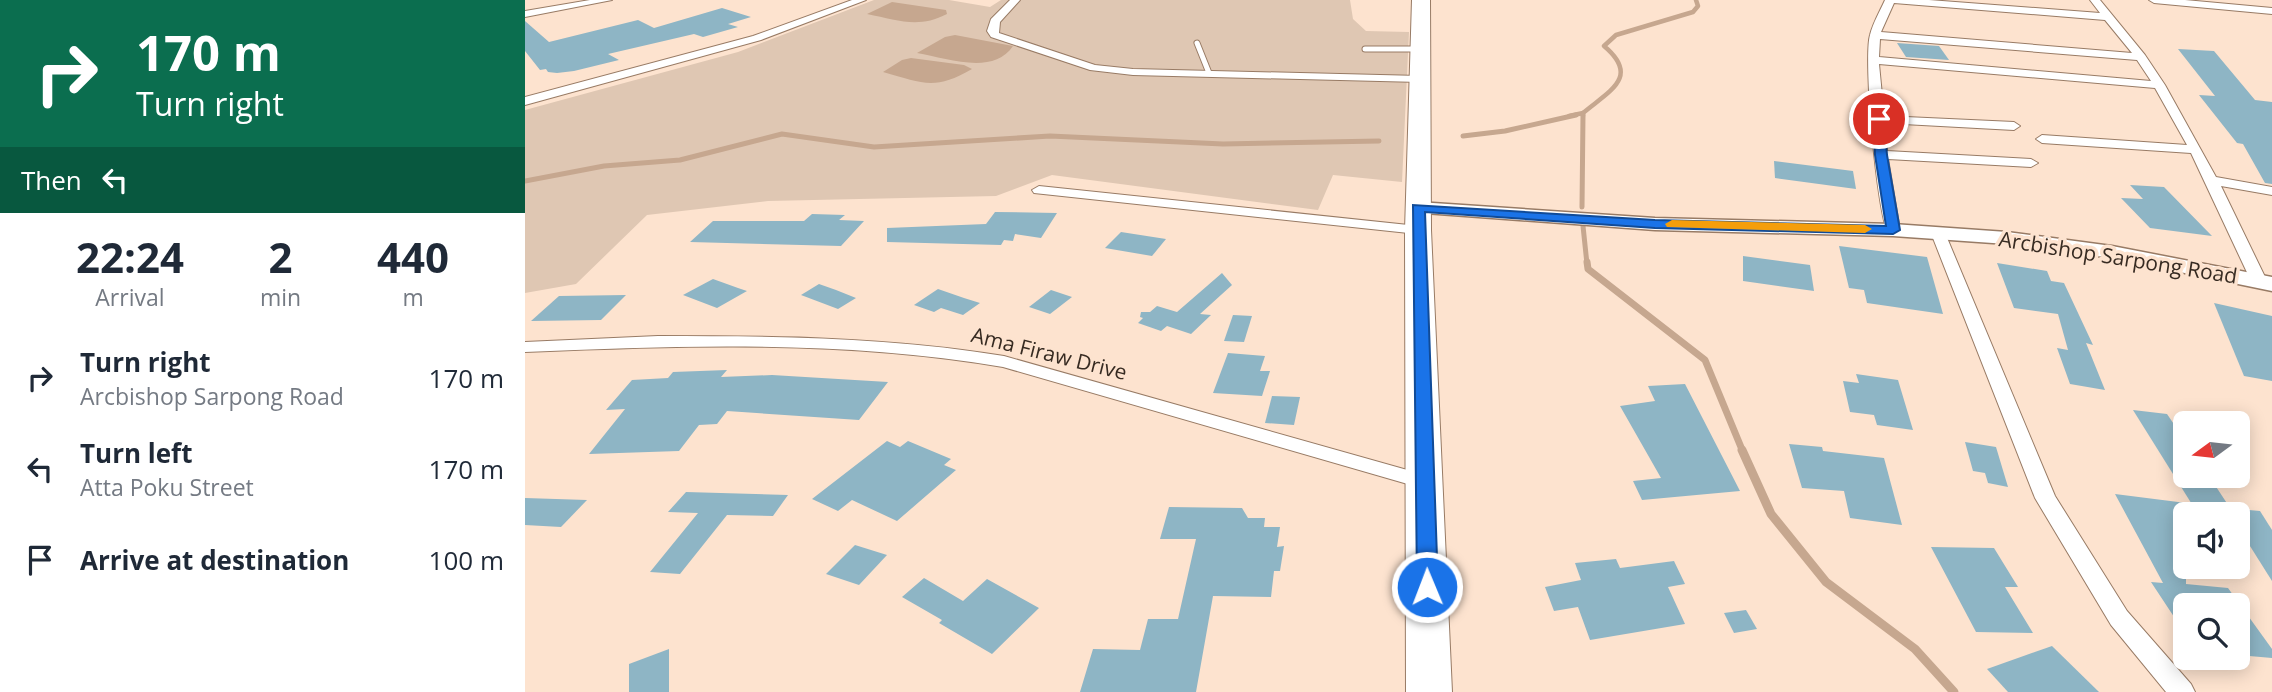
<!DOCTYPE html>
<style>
body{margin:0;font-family:"Open Sans",sans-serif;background:#f2f2f3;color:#1f2937;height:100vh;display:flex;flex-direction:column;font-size:26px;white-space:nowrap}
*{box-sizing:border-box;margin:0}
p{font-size:23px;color:#747a83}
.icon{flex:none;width:38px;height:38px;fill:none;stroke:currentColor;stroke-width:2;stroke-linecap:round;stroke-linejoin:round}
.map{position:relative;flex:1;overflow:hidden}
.drawer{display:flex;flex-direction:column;background:#fff;width:525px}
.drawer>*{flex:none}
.guide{background:#0b6e4f;color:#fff;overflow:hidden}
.needle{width:46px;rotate:255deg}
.controls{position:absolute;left:1648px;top:411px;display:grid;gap:14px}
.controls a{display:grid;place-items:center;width:77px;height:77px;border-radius:10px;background:#fff;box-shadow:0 4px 18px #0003;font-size:35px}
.pin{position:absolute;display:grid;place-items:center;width:60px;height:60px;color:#fff;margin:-30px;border:4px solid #fff;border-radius:50%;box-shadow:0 2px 7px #0007}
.me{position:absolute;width:77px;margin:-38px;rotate:359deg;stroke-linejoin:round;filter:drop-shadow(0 0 5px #0008)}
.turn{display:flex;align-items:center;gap:24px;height:147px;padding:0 21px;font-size:32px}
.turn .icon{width:91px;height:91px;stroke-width:2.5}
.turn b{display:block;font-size:49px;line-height:60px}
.then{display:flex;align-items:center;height:66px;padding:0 21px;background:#0003;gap:14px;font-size:26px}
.eta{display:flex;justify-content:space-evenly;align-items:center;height:119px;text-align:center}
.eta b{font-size:42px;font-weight:700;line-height:49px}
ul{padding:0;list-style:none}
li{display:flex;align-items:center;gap:21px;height:91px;padding:0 21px}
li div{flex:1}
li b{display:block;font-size:26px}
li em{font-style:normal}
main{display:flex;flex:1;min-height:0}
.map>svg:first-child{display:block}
.green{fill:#dfc7b3}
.water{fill:#c6a78f}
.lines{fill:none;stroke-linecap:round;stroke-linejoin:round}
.stream-far3{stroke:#c6a78f;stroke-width:4.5}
.stream-far2{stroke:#c6a78f;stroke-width:5}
.stream-far1{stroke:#c6a78f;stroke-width:7}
.stream{stroke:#c6a78f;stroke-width:9}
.building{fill:#8eb5c5}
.lane-casing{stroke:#987b65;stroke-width:7}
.street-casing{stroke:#987b65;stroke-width:2}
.secondary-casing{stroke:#987b65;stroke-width:3}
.highway-casing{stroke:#987b65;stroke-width:2}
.lane{stroke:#fff;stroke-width:5}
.street{fill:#fff;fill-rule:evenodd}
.secondary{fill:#fff;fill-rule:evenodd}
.highway{fill:#fff;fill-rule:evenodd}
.route{fill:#1a73e8;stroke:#114b97;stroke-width:2}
.slow{fill:#f59e0b}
.labels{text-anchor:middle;stroke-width:7;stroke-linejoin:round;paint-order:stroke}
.street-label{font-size:21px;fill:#372b22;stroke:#fde3cf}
</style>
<main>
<section class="drawer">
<div class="guide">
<div class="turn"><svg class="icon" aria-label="right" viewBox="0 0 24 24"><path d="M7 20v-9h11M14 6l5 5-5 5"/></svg><div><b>170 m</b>Turn right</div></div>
<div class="then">Then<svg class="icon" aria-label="left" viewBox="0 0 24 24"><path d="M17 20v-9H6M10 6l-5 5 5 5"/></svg></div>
</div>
<div class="eta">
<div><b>22:24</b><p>Arrival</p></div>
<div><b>2</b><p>min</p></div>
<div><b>440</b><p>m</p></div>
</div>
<ul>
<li><svg class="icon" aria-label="right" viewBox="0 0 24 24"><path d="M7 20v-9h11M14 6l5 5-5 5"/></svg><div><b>Turn right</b><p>Arcbishop Sarpong Road</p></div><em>170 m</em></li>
<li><svg class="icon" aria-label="left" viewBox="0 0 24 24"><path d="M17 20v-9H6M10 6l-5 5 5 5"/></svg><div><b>Turn left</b><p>Atta Poku Street</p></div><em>170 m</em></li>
<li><svg class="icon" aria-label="arrive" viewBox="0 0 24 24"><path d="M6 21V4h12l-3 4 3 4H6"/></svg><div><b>Arrive at destination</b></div><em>100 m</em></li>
</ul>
</section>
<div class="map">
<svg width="1747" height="692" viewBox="0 0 1747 692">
<rect width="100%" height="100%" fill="#fde3cf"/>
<polygon class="green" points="349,0 424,0 465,7 476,0 825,0 828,19 841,31 884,32 877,182 808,175 793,210 527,175 471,196 243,201 122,215 51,284 0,293 0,110 213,52"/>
<g class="water">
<path d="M367,2l54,8 1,4c-29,15 -49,6 -80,0z"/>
<path d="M430,35l58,11c-20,30 -66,12 -96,7l28,-16z"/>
<path d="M386,58l53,7 8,4c-38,22 -49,14 -89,3l19,-12z"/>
</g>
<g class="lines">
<g class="stream-far3">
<polyline points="1044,116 1058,113"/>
<path d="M1058,116v-3c26,-22 58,-36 21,-67l12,-11 77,-23 5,-6 -2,-6"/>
</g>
<g class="stream-far2">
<polyline points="938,136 980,131 1051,115"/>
<polyline points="0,181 79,166 155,160 257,134 349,147 525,136 698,144 854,141"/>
<polyline points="1057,207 1058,115"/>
<polyline points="1058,226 1062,264"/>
</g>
<polyline class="stream-far1" points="1062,262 1063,269 1180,360 1218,452"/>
<polyline class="stream" points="1217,450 1246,514 1301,582 1390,649 1429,692"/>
</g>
<g class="building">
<polygon points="197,8 226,17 203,24 213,27 178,37 169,34 83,54 94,60 49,71 32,73 23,72 21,69 15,70 0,51 0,21 24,42 113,20 129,28"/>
<polygon points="1372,43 1414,46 1424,60 1381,57"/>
<polygon points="1653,49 1689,51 1730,100 1747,102 1747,184 1740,183 1718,144 1712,143 1674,95 1690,96"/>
<polygon points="1249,161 1328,171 1331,189 1250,178"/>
<polygon points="1605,185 1639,187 1687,236 1625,228 1596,198 1618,199"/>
<polygon points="470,212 532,213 516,238 490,234 488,241 479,240 476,245 362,242 362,228 461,224"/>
<polygon points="287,214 320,215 314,220 339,221 316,246 165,242 188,221 279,221"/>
<polygon points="596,232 641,239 627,256 580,248"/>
<polygon points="1314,246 1402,257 1418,314 1342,303 1339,290 1324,288"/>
<polygon points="1218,256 1285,265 1289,291 1218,281"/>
<polygon points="1472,263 1522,271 1526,281 1539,283 1568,345 1561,343 1580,390 1545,384 1532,348 1543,350 1533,314 1489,308"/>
<polygon points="697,273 707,285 675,314 686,315 666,334 642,326 636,331 613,323 618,318 615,317 616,312 625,312 632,306 652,312"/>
<polygon points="188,279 213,288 222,291 192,308 158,295"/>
<polygon points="294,284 311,290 331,298 313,309 276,295"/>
<polygon points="413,289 439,298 455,303 438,315 416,308 409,312 389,305"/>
<polygon points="526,290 547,297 525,314 504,307"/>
<polygon points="101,295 76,320 6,321 34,296"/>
<polygon points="1689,303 1747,316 1747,381 1719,376"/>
<polygon points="708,315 727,316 719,342 699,341"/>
<polygon points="703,353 740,356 735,371 745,371 737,396 688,393"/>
<polygon points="202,370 196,377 247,375 363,382 334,420 202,411 192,424 174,425 154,451 64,454 100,409 81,410 107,380 143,378 148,372"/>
<polygon points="1331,374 1373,380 1388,430 1352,425 1349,415 1325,412 1318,381 1334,383"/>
<polygon points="1160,384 1215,491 1117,500 1108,481 1136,478 1095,406 1130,401 1123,386"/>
<polygon points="747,396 775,397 769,425 740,423"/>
<polygon points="1608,410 1642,414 1661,442 1661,476 1684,476 1709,514 1673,514"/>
<polygon points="362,441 375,447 383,441 426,459 419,465 431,470 372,521 327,500 313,511 287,499"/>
<polygon points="1440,442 1471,447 1483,487 1463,483 1460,473 1448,471"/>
<polygon points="1264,444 1297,447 1298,451 1359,458 1377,525 1325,518 1319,491 1277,488"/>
<polygon points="161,492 263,495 248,516 202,515 155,574 125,572 173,513 143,512"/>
<polygon points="1590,494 1661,503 1661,584 1703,588 1747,649 1747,658 1713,655 1713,606 1661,606 1661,635 1626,582 1638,583"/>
<polygon points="0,498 62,500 36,527 0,525"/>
<polygon points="644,507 717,508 723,518 740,518 739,527 755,527 752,547 759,546 755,571 749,571 746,597 688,596 671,692 555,692 568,649 615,650 623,619 653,619 671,539 635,539"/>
<polygon points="1713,509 1735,511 1747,530 1747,581 1713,527"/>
<polygon points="330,545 362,555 334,585 301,574"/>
<polygon points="1406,547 1469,548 1493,587 1480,587 1508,633 1451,632"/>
<polygon points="1091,559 1095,568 1149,561 1160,584 1143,587 1160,624 1065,640 1053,607 1029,611 1020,587 1056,580 1050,563"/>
<polygon points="399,578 438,601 462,579 514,608 467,654 414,623 417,620 377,597"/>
<polygon points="1221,610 1232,629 1209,633 1199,613"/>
<polygon points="1527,646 1574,692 1483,692 1462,669"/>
<polygon points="144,649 144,692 104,692 104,664"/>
</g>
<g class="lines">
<defs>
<g id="lane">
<polyline points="672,43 684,73"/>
<polyline points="840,49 893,49"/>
</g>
<g id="street">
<polygon points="65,0 87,0 0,17 0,11"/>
<polygon points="327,0 341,0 236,40 0,105 0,97 228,36"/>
<polygon points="485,0 495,0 475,22 474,33 570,65 608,69 895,76 901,79 895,82 608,75 565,70 466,37 462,31 466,19"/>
<path d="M1360,0h44l171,13 -10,-13h10l45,55 20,30 51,92 56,10v8l-51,-9 46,95 -2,3h-12l-2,-3 -60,-128 -149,-10 -6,-4 6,-4 145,10 -32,-57 -276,-24 5,52 130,6 6,4 -6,4 -129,-7 2,28 144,8 7,4 -7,4 -143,-8 12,71 -7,4 -5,-1c-11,-21 -25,-174 -18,-198 3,-12 10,-24 15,-35zM1369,3l211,17 27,33 -251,-21zM1355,39l257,21 14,21 -272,-24z"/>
<polygon points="1624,0 1660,0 1747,8 1747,14 1629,3"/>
<polygon points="514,186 893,226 900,230 893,234 509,193 507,190"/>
<polygon points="1413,229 1420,233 1530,496 1602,611 1666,684 1670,692 1641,692 1586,625 1510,498 1406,233"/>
<path d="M133,336c116,0 231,1 346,20l421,119 7,2 3,5 -3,5 -7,2 -422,-122c-158,-27 -318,-22 -478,-15v-10z"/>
</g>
<polygon id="secondary" points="893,202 1130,218 1368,224 1482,232 1587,246 1747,277 1747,291 1587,258 1482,244 1368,236 1130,230 886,212 883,208 886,204"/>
<polygon id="highway" points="887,0 905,0 906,230 927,692 881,692 880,230"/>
</defs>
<use href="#lane" class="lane-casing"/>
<use href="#street" class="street-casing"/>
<use href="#secondary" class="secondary-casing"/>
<use href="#highway" class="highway-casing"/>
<use href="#lane" class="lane"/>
<use href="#street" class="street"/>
<use href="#secondary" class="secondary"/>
<use href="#highway" class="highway"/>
</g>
<polygon class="route" points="1354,116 1359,119 1362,155 1375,230 1368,234 1130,228 900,212 913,587 910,593 902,596 895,593 892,587 888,205 1130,220 1361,226 1350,155 1348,119"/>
<polygon class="slow" points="1147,220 1340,225 1347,229 1340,233 1142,227 1140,224"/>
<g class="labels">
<g class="street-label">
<text transform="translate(1593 258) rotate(9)" y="7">Arcbishop Sarpong Road</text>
<text transform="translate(524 354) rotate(14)" y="7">Ama Firaw Drive</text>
</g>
</g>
</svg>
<div class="controls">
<a><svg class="needle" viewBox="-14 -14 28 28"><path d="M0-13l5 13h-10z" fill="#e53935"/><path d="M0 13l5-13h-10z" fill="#747a83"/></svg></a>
<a><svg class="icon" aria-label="sound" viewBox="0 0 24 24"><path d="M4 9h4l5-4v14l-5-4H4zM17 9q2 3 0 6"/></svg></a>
<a><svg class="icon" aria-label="search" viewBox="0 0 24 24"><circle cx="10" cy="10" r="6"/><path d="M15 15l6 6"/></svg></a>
</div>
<div class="pin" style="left:1354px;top:119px;background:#d93025"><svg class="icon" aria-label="arrive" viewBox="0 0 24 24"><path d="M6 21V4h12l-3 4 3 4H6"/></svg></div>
<svg class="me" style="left:902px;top:587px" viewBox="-20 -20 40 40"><circle r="17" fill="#1a73e8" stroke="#fff" stroke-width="3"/><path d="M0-11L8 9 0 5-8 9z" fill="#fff"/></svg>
</div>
</main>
